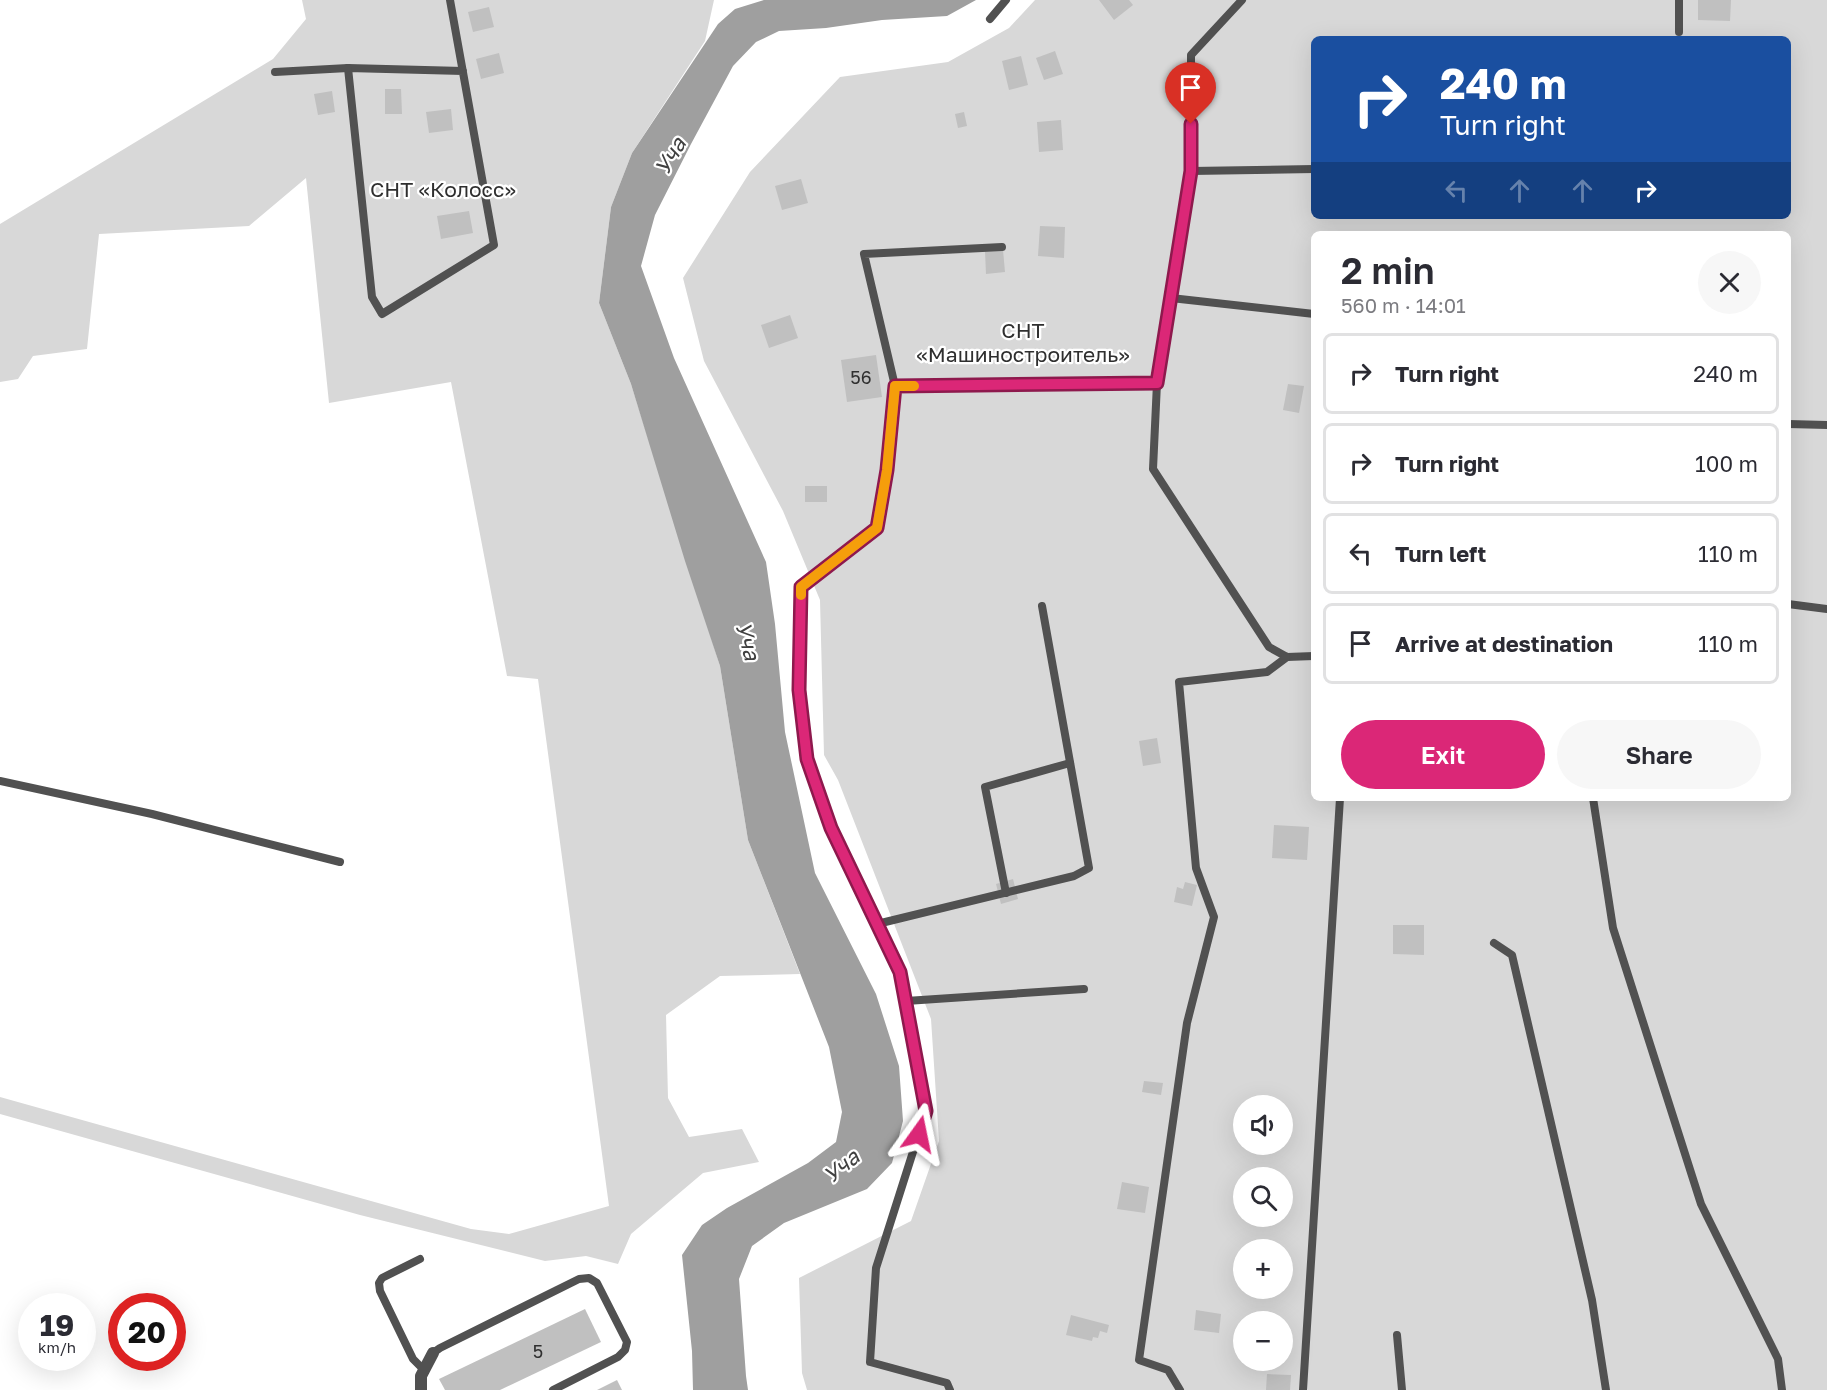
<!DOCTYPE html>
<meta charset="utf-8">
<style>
body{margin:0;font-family:"Golos Text",sans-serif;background:#f7f7f7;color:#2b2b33;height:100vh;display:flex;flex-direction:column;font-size:22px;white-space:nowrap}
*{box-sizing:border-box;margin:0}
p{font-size:20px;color:#7c7c81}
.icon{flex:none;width:33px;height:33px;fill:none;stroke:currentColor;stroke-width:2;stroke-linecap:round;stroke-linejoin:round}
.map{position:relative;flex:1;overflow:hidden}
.drawer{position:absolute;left:1311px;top:231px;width:480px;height:570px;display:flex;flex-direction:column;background:#fff;border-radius:9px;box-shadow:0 6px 24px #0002}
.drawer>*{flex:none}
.top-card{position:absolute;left:1311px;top:36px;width:480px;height:183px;border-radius:9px;box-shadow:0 6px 24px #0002;background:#1a4fa0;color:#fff;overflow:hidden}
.controls{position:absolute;left:1233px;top:1095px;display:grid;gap:12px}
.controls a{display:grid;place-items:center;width:60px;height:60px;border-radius:50%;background:#fff;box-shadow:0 6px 24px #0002;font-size:30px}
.speed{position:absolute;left:18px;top:1293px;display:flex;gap:12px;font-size:30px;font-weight:700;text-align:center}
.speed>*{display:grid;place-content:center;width:78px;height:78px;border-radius:50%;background:#fff;box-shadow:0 6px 24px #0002;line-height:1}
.speed small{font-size:15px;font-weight:400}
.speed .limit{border:9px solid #d22;background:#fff;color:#111}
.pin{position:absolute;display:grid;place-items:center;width:51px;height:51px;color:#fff;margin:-62px -26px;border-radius:50% 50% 50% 0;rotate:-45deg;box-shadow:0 0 6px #0007}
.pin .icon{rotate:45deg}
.me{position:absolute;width:66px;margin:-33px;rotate:12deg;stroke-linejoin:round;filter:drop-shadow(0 0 4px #0008)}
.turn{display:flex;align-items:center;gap:21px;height:126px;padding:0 30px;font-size:27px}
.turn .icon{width:78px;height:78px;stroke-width:2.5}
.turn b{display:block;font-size:42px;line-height:51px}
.lanes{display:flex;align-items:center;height:57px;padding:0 30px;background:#0003;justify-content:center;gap:30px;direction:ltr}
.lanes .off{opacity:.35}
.round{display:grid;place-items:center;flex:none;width:63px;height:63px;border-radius:32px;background:#f7f7f7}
.overview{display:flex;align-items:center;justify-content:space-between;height:102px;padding:0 30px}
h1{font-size:36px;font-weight:600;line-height:45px}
.cta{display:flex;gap:12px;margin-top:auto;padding:12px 30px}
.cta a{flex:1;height:69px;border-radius:36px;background:#db2777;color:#fff;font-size:24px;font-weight:600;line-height:69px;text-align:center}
.cta a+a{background:#f7f7f7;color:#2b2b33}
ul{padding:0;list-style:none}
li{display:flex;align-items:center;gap:18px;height:81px;margin:0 12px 9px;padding:0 18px;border:3px solid #e1e1e2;border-radius:9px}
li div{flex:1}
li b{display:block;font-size:22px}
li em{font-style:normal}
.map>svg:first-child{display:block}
.green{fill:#d8d8d8;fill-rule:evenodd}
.water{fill:#9f9f9f}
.building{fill:#c0c0c0}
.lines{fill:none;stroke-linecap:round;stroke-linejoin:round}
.lane{stroke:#515151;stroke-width:8}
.street{stroke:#515151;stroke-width:12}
.route-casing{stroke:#8e194d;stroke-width:15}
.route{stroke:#db2777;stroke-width:10}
.slow{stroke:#f59e0b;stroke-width:10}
.labels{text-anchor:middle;stroke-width:4.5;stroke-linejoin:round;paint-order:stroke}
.number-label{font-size:18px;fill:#303030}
.park-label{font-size:21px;fill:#2f2f2f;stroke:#fff}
.water-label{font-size:22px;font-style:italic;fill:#404040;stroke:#fff}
</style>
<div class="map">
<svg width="1827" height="1390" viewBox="0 0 1827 1390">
<rect width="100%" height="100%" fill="#fff"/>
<g class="green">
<polygon points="302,0 714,0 705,41 632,153 611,207 599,303 631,384 720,666 748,840 800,974 720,976 666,1015 668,1098 689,1137 742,1129 759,1162 703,1173 631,1234 618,1264 586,1256 545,1261 360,1215 0,1114 0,1097 471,1229 509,1234 609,1206 538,679 507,676 451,382 329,403 306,178 249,226 99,234 87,349 33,356 18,379 0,382 0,224 273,59 306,19"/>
<path d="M1035,0h792v1390h-1020l-5,-17 -3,-95 112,-57 28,-80 -8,-122 -93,-239 -14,-25 -4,-155 -37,-89 -79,-150 -21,-83 67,-106 90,-95 108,-15 61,-34zM1314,39h474v177h-474zM1314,234h474v564h-474zM1244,1106h38v38h-38zM1244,1178h38v38h-38zM1244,1250h38v38h-38zM1244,1322h38v38h-38z"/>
</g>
<polygon class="water" points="764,0 976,0 947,16 882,20 826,28 779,31 756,42 733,66 691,144 655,215 641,266 674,358 766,562 775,624 785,732 815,873 876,994 899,1066 903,1121 892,1163 867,1189 784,1223 752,1246 739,1279 746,1376 748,1390 693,1390 692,1351 682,1255 702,1225 727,1208 808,1163 836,1142 842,1112 829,1047 748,840 720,666 685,561 631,384 599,303 611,207 632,153 718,24 735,9"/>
<g class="building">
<polygon points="1099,0 1129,0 1133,5 1114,20"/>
<polygon points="1698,0 1731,0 1730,21 1698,20"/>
<polygon points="489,7 494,27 473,32 468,12"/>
<polygon points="1055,51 1063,74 1044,80 1036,58"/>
<polygon points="499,53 504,73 481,79 476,59"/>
<polygon points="1021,56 1028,85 1009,90 1002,61"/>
<polygon points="385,89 401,89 402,114 385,114"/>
<polygon points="332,91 335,112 318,115 314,94"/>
<polygon points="451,109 453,130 429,133 426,112"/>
<polygon points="964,112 967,126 958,128 955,114"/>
<polygon points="1061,120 1063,150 1039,152 1037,122"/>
<polygon points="801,179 808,203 782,210 775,186"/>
<polygon points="469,211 473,233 441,239 437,216"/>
<polygon points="1040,226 1065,227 1064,258 1038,256"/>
<polygon points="1003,250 1005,272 986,274 985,251"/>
<polygon points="790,315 798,338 769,348 761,325"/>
<polygon points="876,355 882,397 847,402 841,360"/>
<polygon points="1288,384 1304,386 1299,413 1283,410"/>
<rect x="805" y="486" width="22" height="16"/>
<polygon points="1157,738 1161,763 1143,766 1139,741"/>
<polygon points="1274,825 1309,827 1307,860 1272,858"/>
<polygon points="1013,879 1018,899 1001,904 996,884"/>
<polygon points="1185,882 1197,885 1192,906 1174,902 1177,887 1183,889"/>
<polygon points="1393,925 1424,925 1424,955 1393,954"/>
<polygon points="1144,1081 1163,1083 1161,1095 1142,1092"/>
<polygon points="1122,1182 1149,1187 1145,1213 1117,1209"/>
<polygon points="585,1309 601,1342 500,1390 445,1390 439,1379"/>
<polygon points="1196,1310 1221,1314 1219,1333 1194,1330"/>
<polygon points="1071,1315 1109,1325 1107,1333 1100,1331 1098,1338 1093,1337 1092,1341 1066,1335"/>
<polygon points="1267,1374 1291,1375 1290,1390 1266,1390"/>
<polygon points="617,1380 622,1390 597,1390"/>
</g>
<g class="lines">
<g class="lane">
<polyline points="450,0 494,245 382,314 372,297 348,68 463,71"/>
<polyline points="1242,0 1191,55 1191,171 1157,383 1153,469 1269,647 1287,657 1314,656"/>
<polyline points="1679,0 1679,32"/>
<polyline points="990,19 1006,0"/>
<polyline points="275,72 348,68"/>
<polyline points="1191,171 1314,169"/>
<polyline points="1171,298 1314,314"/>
<polyline points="895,386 1157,383"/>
<polyline points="1788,424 1827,425"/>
<polyline points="1788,604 1827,609"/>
<polyline points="0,781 152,814 340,862"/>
<polyline points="1593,798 1613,928 1701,1204 1778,1359 1782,1390"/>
<polyline points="1006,893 985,787 1070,763"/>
<polyline points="877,924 1074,876 1089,868 1042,606"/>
<polyline points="1494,943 1512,955 1592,1300 1606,1390"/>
<polyline points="906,1001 1084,989"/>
<polyline points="420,1259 382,1278 379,1283 380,1291 413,1359 424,1370"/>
<polyline points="1397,1335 1402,1390"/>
<polyline points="433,1353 440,1348 579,1279 589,1278 597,1283 627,1342 625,1350 618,1357 553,1390"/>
<polyline points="950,1390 947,1383 870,1362 876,1268 926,1111 900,972 831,828 807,759 799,690 801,587 877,528 887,470 895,386 864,254 1002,247"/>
<polyline points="1180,1390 1168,1370 1139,1360 1187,1023 1214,917 1196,868 1179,682 1267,672 1287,657"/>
<polyline points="1303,1390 1340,798"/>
</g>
<polyline class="street" points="421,1390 421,1376 433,1353"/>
</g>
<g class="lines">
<defs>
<polyline id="route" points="919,1134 926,1111 900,972 831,828 807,759 799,690 801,587 877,528 887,470 895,386 1157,383 1191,171 1191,124"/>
</defs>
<use href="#route" class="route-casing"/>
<use href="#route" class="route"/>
<polyline class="slow" points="801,595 801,587 877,528 887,470 895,386 914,386"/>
</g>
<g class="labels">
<g class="number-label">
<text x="861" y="384">56</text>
<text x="538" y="1358">5</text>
</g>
<g class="park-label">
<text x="443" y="197">СНТ «Колосс»</text>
<text x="1023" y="338">СНТ<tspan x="1023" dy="24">«Машиностроитель»</tspan></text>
</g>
<g class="water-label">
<text transform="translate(670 156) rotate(-59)" y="8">Уча</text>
<text transform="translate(748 641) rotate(75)" y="8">Уча</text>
<text transform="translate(841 1166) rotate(-39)" y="8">Уча</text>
</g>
</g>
</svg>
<div class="controls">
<a><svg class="icon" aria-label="sound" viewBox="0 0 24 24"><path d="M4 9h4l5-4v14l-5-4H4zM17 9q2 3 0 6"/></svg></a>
<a><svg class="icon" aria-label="search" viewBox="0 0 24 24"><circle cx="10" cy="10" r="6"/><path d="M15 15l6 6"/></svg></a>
<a>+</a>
<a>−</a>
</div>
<div class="speed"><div>19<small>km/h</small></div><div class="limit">20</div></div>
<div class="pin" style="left:1191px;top:124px;background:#d93025"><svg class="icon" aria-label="arrive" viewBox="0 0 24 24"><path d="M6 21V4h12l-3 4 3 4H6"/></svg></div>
<svg class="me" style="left:919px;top:1134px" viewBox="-20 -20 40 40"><path d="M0-17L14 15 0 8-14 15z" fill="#db2777" stroke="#fff" stroke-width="4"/></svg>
<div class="top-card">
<div class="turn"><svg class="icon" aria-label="right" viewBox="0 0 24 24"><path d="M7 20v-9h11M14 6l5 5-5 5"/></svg><div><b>240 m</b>Turn right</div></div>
<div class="lanes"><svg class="icon off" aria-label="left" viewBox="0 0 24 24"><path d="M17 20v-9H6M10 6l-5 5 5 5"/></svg><svg class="icon off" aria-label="ahead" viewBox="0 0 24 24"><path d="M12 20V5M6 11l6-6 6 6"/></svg><svg class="icon off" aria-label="ahead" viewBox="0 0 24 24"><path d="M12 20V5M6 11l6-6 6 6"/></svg><svg class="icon" aria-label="right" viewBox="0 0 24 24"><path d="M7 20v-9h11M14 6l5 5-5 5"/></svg></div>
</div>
<section class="drawer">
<div class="overview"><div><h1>2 min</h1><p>560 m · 14:01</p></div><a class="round"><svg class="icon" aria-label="close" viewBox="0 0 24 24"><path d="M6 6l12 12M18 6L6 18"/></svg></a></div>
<ul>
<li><svg class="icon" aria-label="right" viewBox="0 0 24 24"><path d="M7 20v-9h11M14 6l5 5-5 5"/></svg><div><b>Turn right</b></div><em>240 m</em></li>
<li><svg class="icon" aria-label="right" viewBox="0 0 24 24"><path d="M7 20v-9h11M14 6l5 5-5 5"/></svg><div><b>Turn right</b></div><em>100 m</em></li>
<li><svg class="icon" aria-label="left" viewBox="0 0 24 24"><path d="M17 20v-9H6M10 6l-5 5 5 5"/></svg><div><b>Turn left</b></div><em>110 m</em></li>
<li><svg class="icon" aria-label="arrive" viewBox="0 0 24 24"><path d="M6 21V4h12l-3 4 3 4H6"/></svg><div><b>Arrive at destination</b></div><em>110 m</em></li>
</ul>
<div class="cta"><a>Exit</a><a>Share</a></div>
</section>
</div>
